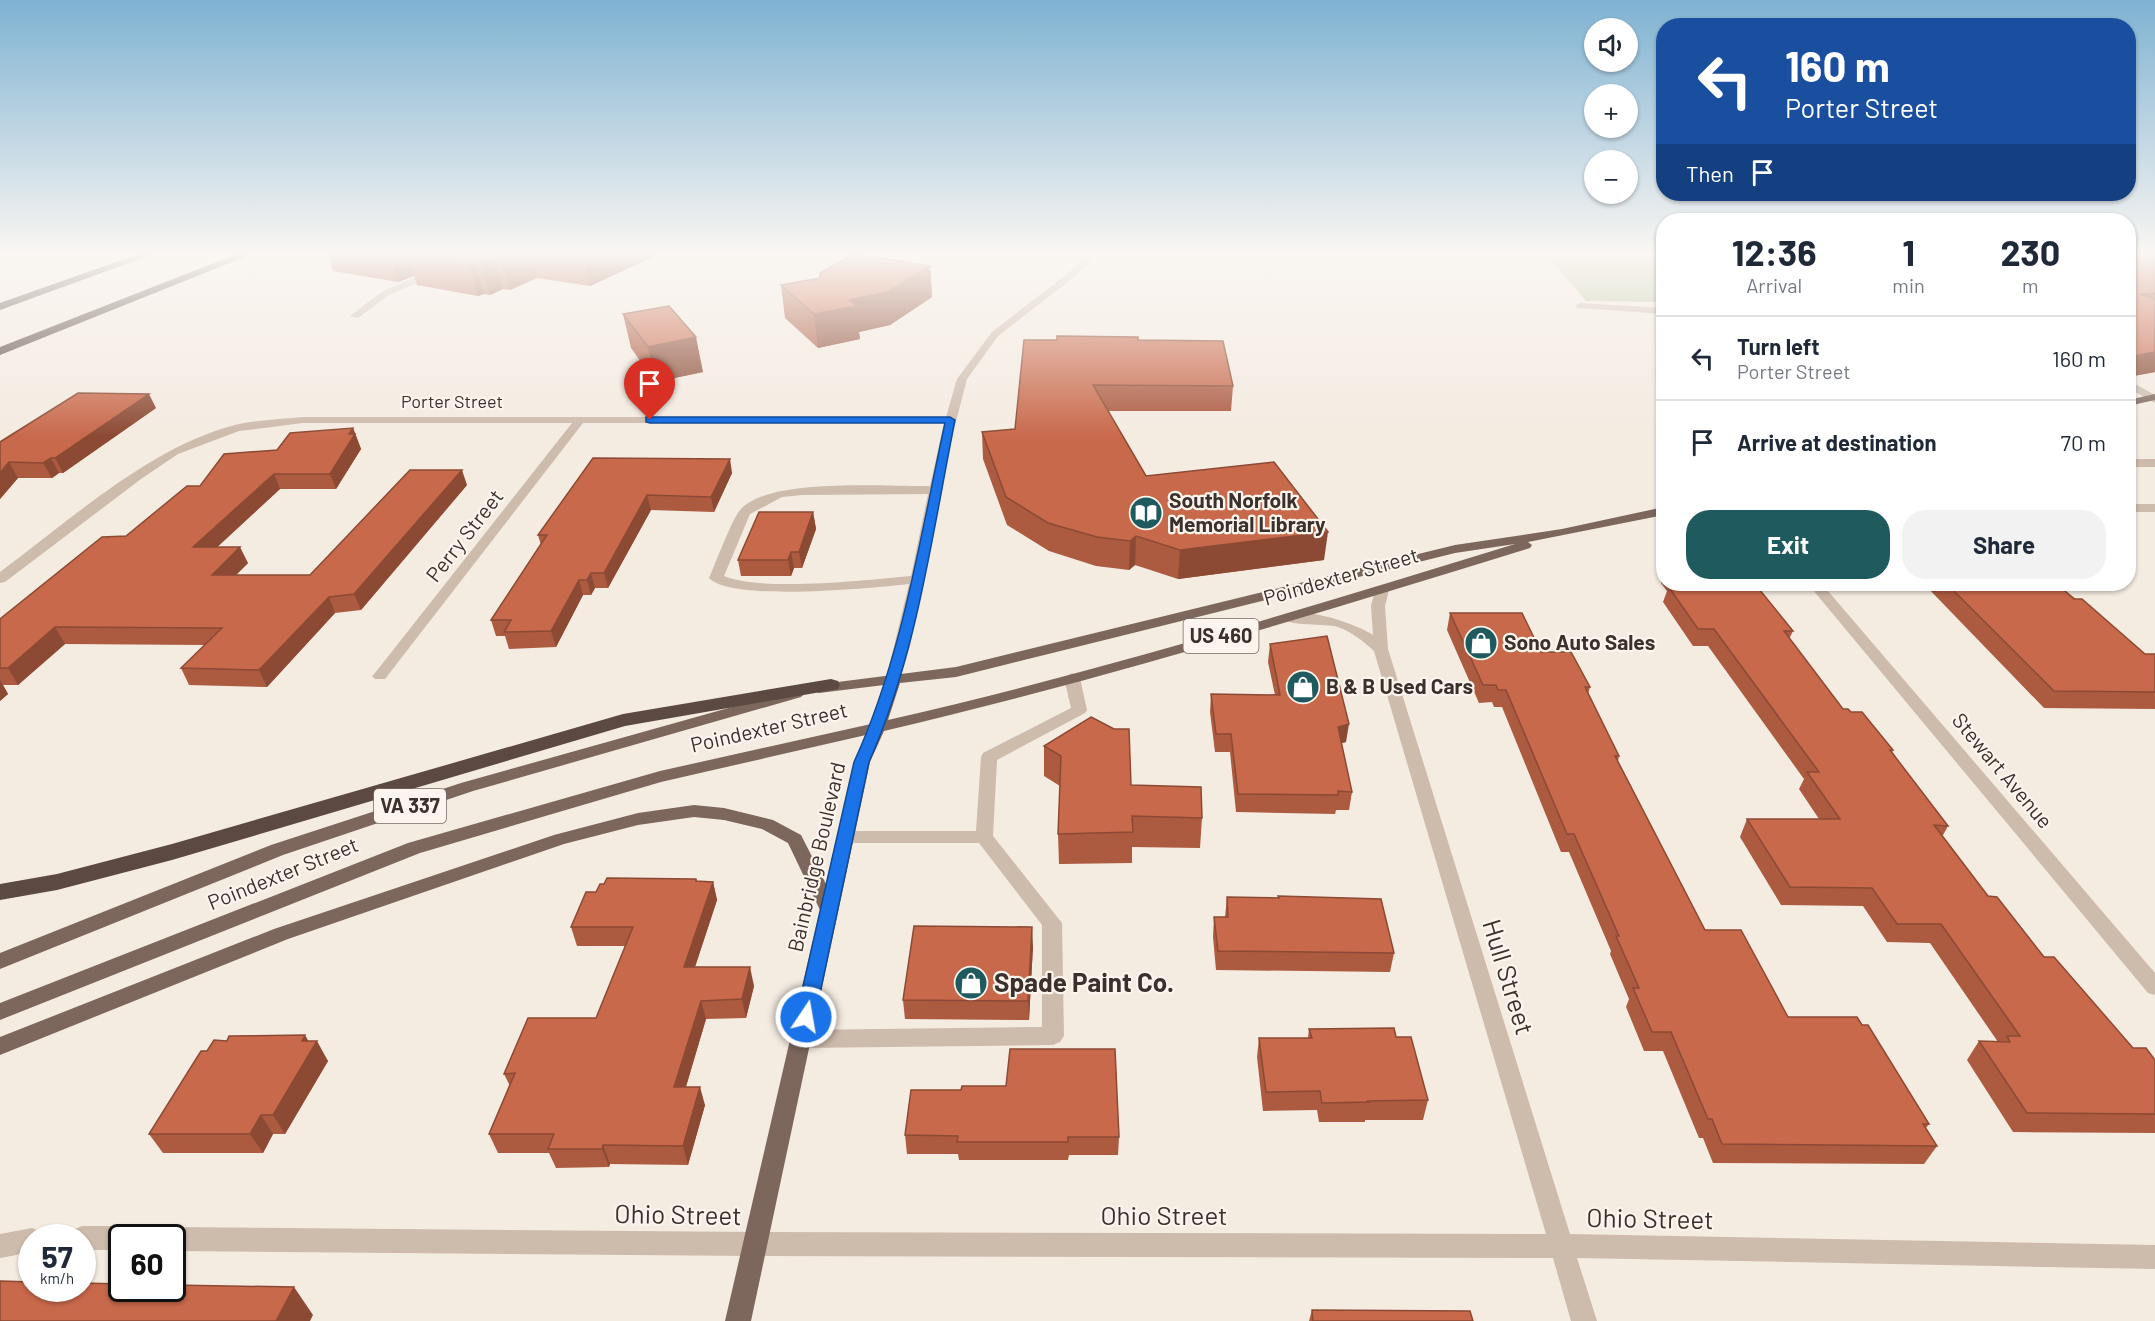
<!DOCTYPE html>
<meta charset="utf-8">
<style>
body{margin:0;font-family:Barlow,sans-serif;background:#f2f2f3;color:#1f2937;height:100vh;display:flex;flex-direction:column;font-size:22px;white-space:nowrap}
*{box-sizing:border-box;margin:0}
p{font-size:20px;color:#747a83}
.icon{flex:none;width:33px;height:33px;fill:none;stroke:currentColor;stroke-width:2;stroke-linecap:round;stroke-linejoin:round}
.map{position:relative;flex:1;overflow:hidden}
.panel{position:absolute;left:1656px;top:213px;width:480px;height:378px;display:flex;flex-direction:column;background:#fff;border-radius:24px;box-shadow:0 2px 4px #0004}
.panel>*{flex:none}
.guide{position:absolute;left:1656px;top:18px;width:480px;height:183px;border-radius:24px;box-shadow:0 2px 4px #0004;background:#1a4fa0;color:#fff;overflow:hidden}
.buttons{position:absolute;left:1584px;top:18px;display:grid;gap:12px}
.buttons a{display:grid;place-items:center;width:54px;height:54px;border-radius:50%;background:#fff;box-shadow:0 2px 4px #0004;font-size:30px}
.speed{position:absolute;left:18px;top:1224px;display:flex;gap:12px;font-size:30px;font-weight:700;text-align:center}
.speed>*{display:grid;place-content:center;width:78px;height:78px;border-radius:50%;background:#fff;box-shadow:0 2px 4px #0004;line-height:1}
.speed small{font-size:15px;font-weight:400}
.speed .limit{border:3px solid #111;border-radius:9px;background:#fff;color:#111}
.pin{position:absolute;display:grid;place-items:center;width:51px;height:51px;color:#fff;margin:-62px -26px;border-radius:50% 50% 50% 0;rotate:-45deg;box-shadow:0 0 6px #0007}
.pin .icon{rotate:45deg}
.me{position:absolute;width:66px;margin:-33px;rotate:12deg;stroke-linejoin:round;filter:drop-shadow(0 0 4px #0008)}
.turn{display:flex;align-items:center;gap:21px;height:126px;padding:0 30px;font-size:27px}
.turn .icon{width:78px;height:78px;stroke-width:2.5}
.turn b{display:block;font-size:42px;line-height:51px}
.then{display:flex;align-items:center;height:57px;padding:0 30px;background:#0003;gap:12px;font-size:22px}
.eta{display:flex;justify-content:space-evenly;align-items:center;height:102px;text-align:center}
.eta b{font-size:36px;font-weight:700;line-height:42px}
.cta{display:flex;gap:12px;margin-top:auto;padding:12px 30px}
.cta a{flex:1;height:69px;border-radius:24px;background:#1f5a5e;color:#fff;font-size:24px;font-weight:700;line-height:69px;text-align:center}
.cta a+a{background:#f2f2f3;color:#1f2937}
ul{padding:0;list-style:none}
li{display:flex;align-items:center;gap:18px;height:84px;padding:0 30px;border-top:2px solid #e0e1e3}
li div{flex:1}
li b{display:block;font-size:22px}
li em{font-style:normal}
.map>svg:first-child{display:block}
.green{fill:#b8c4a0}
.lines{fill:none;stroke-linecap:round;stroke-linejoin:round}
.minor{fill:#cdbbac;fill-rule:evenodd}
.major{fill:#7d675c;fill-rule:evenodd}
.highway{fill:#5c4a42;fill-rule:evenodd}
.wall{fill:#ac5a40}
.shaded-wall{fill:#8c4a34}
.building{fill:#c8694b;stroke:#8c4a34;stroke-width:1.5}
.route{fill:#1a73e8;stroke:#114b97;stroke-width:1.5}
.labels{text-anchor:middle;stroke-width:4.5;stroke-linejoin:round;paint-order:stroke}
.far-street-label{font-size:18px;fill:#3b302b;stroke:#fbf5ee}
.shield{fill:#fbf5ee;stroke:#756b66;stroke-width:1.5}
.shield-label{font-size:20px;font-weight:bold;fill:#3b302b}
.poi-label{font-size:21px;font-weight:bold;fill:#3b302b;stroke:#fbf5ee;text-anchor:start}
.street-label{font-size:21px;fill:#3b302b;stroke:#fbf5ee}
.near-street-label{font-size:26px;fill:#3b302b;stroke:#fbf5ee}
.near-poi-label{font-size:26px;font-weight:bold;fill:#3b302b;stroke:#fbf5ee;text-anchor:start}
</style>
<div class="map">
<svg width="2155" height="1321" viewBox="0 0 2155 1321">
<rect width="100%" height="100%" fill="#f4ebe1"/>
<polygon class="green" points="1544,252 1663,252 1663,302 1586,301"/>
<g class="lines">
<g class="minor">
<polygon points="8,252 23,252 0,260 0,254"/>
<path d="M1091,252h9l-27,26 -75,58 -31,43 -14,54 -43,213 -11,36h-10l-3,-3 23,-95c-35,4 -178,18 -200,-6 7,-15 22,-57 31,-68 28,-33 147,-23 190,-24l14,-63h-361l-198,256h-10l-3,-3 3,-3 197,-250h-269l-64,8 -61,23 -37,25 -136,103 -5,1v-11c69,-51 151,-126 235,-147 22,-5 46,-6 68,-8h643l11,-38 35,-47 75,-58zM928,494l-17,82c-44,4 -149,16 -187,0l26,-62 32,-17 20,-2z"/>
<polygon points="433,270 437,273 436,275 389,295 358,318 350,316 383,291"/>
<polygon points="1580,303 1664,308 1664,314 1577,308 1575,306"/>
<polygon points="2128,380 2155,395 2155,403 2128,388"/>
<rect x="2128" y="459" width="27" height="8"/>
<rect x="2128" y="504" width="27" height="8"/>
<polygon points="1808,584 1822,584 2155,973 2155,995 2148,993"/>
<path d="M1382,586l7,4 -4,16 3,43 182,585 585,11v24l-578,-11 20,63h-26l-18,-63 -798,-2 -583,-5v-13h-12l3,-7 9,-4 583,5 791,2 -172,-583c-11,-10 -22,-19 -36,-24 -14,-4 -48,0 -56,-9 14,-15 75,6 91,17l-2,-29 4,-16z"/>
<polygon points="1072,673 1080,678 1087,710 1085,713 997,760 993,836 1062,923 1064,1036 1060,1042 1053,1045 801,1048 794,1045 790,1039 794,1033 801,1030 1042,1027 1042,925 979,843 846,843 840,841 837,837 840,833 846,831 976,831 981,757 983,753 1071,708 1064,678"/>
<polygon points="82,1226 122,1226 131,1230 134,1238 122,1238 122,1250 82,1250 82,1238 70,1238 73,1230"/>
<polygon points="32,1228 41,1232 43,1238 32,1238 32,1252 0,1258 0,1234"/>
</g>
<g class="major">
<polygon points="2155,394 2155,400 2128,406 2128,400"/>
<path d="M1664,507v8l-136,27 4,3 -2,3c-214,66 -428,132 -646,183l-14,31 -119,559h-26l95,-411 -32,-67 -26,-14 -38,-9 -30,-3 -56,8 -74,19 -276,95 -288,116v-18l274,-108 280,-94 84,-22 56,-8 30,3 49,12 28,15 25,49 28,-122 12,-27 -205,47 -241,71 -420,167v-17l408,-160 252,-72 211,-47 13,-39 -65,8 -5,-2 -3,-3 3,-3 142,-18 499,-122 107,-16zM1515,544c-208,64 -416,128 -627,176l12,-37 56,-6 499,-124z"/>
<polygon points="796,689 801,691 804,694 801,697 473,791 283,855 0,969 0,953 271,845 461,783"/>
</g>
<g class="highway">
<polygon points="144,252 159,252 0,310 0,303"/>
<polygon points="242,252 257,252 0,355 0,347"/>
<polygon points="831,679 838,681 840,685 838,689 625,726 172,860 57,890 0,900 0,884 57,874 172,844 623,714"/>
</g>
</g>
<g class="wall">
<polygon points="327,252 663,252 590,286 537,278 510,290 503,289 490,295 484,294 478,296 417,285 414,276 398,282 333,271"/>
<polygon points="2128,252 2155,252 2155,372 2128,377"/>
<polygon points="930,266 932,297 890,325 859,332 860,339 818,348 785,318 781,285"/>
<polygon points="623,314 703,372 655,382 631,348"/>
<polygon points="1138,340 1233,386 1231,411 1108,411 1146,476 1324,560 1178,579 1135,565 1129,570 1096,566 1049,551 1007,525 983,459 982,432 1015,429"/>
<polygon points="156,408 63,473 59,473 52,478 18,478 0,499 0,442"/>
<polygon points="353,428 361,449 336,489 280,489 217,547 248,563 236,575 310,575 467,485 361,610 335,613 267,687 189,685 181,668 205,645 65,644 18,685 3,685 8,694 0,701 0,619 126,536 200,486 277,450"/>
<polygon points="593,458 732,473 714,512 651,510 608,588 595,588 591,595 583,595 556,647 509,649 505,636 496,636 491,620 541,545 538,535"/>
<polygon points="813,512 816,529 802,568 794,568 791,576 741,576 738,560"/>
<polygon points="1664,576 1664,584 1755,584 1793,631 1789,639 1843,709 1851,712 1893,750 1892,753 1948,826 1942,837 1988,896 2044,957 2133,1048 2155,1060 2155,1133 2013,1132 1967,1060 1979,1041 1998,1042 1930,943 1887,942 1863,906 1781,905 1740,837 1747,819 1819,819 1799,789 1804,779 1708,646 1693,646 1663,602 1667,591 1661,583"/>
<polygon points="1924,584 2057,584 2145,654 2155,654 2155,709 2044,708"/>
<polygon points="1450,613 1541,652 1590,687 1588,694 1619,756 1618,761 1705,930 1788,1017 1862,1025 1929,1124 1926,1128 1937,1146 1924,1164 1713,1163 1703,1138 1699,1138 1663,1051 1644,1051 1626,1007 1629,999 1610,954 1611,951 1569,852 1561,852 1502,707 1494,707 1492,702 1479,703 1447,630"/>
<polygon points="1270,644 1346,742 1341,743 1352,792 1349,810 1336,810 1335,814 1236,812 1230,752 1215,752 1210,712 1211,694 1275,695 1268,662"/>
<polygon points="1044,746 1202,818 1200,848 1132,847 1132,863 1059,864 1058,834 1060,786 1044,776"/>
<polygon points="696,879 697,881 713,882 717,900 695,967 754,986 746,1018 706,1019 686,1087 705,1105 688,1165 610,1164 609,1167 556,1168 549,1153 498,1153 489,1134 510,1086 504,1074 596,1018 626,946 577,946 571,927"/>
<polygon points="1278,896 1394,953 1390,972 1216,970 1213,937 1214,917 1225,917 1227,897 1278,898"/>
<polygon points="1033,946 1029,1020 905,1019 903,1000"/>
<polygon points="1309,1029 1396,1037 1428,1100 1423,1120 1365,1120 1365,1122 1319,1122 1317,1110 1263,1111 1257,1057 1259,1038 1308,1038"/>
<polygon points="308,1041 328,1061 285,1134 273,1134 263,1153 163,1153 149,1134"/>
<polygon points="905,1135 1119,1137 1118,1155 1069,1155 1068,1160 959,1160 958,1154 907,1154"/>
<polygon points="1312,1310 1473,1321 1309,1321"/>
</g>
<g class="shaded-wall">
<polygon points="389,252 469,252 407,254 414,276 398,282"/>
<polygon points="517,252 531,252 537,278 510,290 501,259"/>
<polygon points="590,252 663,252 590,286 583,255"/>
<polygon points="495,258 503,289 490,295 481,263"/>
<polygon points="475,262 484,294 478,296 469,265"/>
<polygon points="930,266 932,297 890,325 859,332 860,339 818,348 814,314"/>
<polygon points="696,337 703,372 655,382 648,347"/>
<polygon points="2155,352 2155,372 2128,377 2128,357"/>
<polygon points="149,394 156,408 63,473 55,458"/>
<polygon points="353,428 361,449 336,489 330,474"/>
<polygon points="51,458 59,473 52,478 43,463"/>
<polygon points="730,459 732,473 714,512 711,497"/>
<polygon points="9,462 18,478 0,499 0,473"/>
<polygon points="462,470 467,485 361,610 354,594"/>
<polygon points="274,474 280,489 200,563 193,547"/>
<polygon points="647,495 651,510 608,588 604,573"/>
<polygon points="813,512 816,529 802,568 799,552"/>
<polygon points="1328,532 1324,560 1178,579 1180,550"/>
<polygon points="1136,536 1135,565 1129,570 1130,541"/>
<polygon points="240,547 248,563 220,591 212,575"/>
<polygon points="791,552 794,568 791,576 788,560"/>
<polygon points="591,573 595,588 591,595 587,580"/>
<polygon points="579,580 583,595 556,647 551,631"/>
<polygon points="329,597 335,613 267,687 259,670"/>
<polygon points="55,627 65,644 18,685 8,668"/>
<polygon points="0,680 8,694 0,701"/>
<polygon points="1349,724 1346,742 1335,745 1338,727"/>
<polygon points="713,882 717,900 689,985 684,967"/>
<polygon points="1032,927 1033,946 1029,1020 1028,1001"/>
<polygon points="750,967 754,986 746,1018 742,999"/>
<polygon points="701,1001 706,1019 680,1106 674,1087"/>
<polygon points="305,1035 313,1049 317,1041 328,1061 285,1134 273,1115 302,1041"/>
<polygon points="700,1087 705,1105 688,1165 683,1146"/>
<polygon points="261,1115 273,1134 263,1153 250,1134"/>
<polygon points="603,1145 610,1164 609,1167 602,1149"/>
<polygon points="294,1287 313,1315 310,1321 276,1321"/>
</g>
<g class="building">
<polygon points="412,252 517,252 501,259 495,258 481,263 475,262 469,265 407,254"/>
<polygon points="564,252 590,252 583,255"/>
<polygon points="2128,252 2145,252 2155,257 2155,294 2140,294 2155,299 2155,352 2128,357"/>
<polygon points="854,254 930,266 888,292 849,300 857,306 814,314 781,285 820,278 820,273"/>
<polygon points="669,306 696,337 648,347 623,314"/>
<polygon points="1057,336 1138,337 1138,340 1223,341 1233,386 1093,385 1146,476 1274,462 1328,532 1180,550 1136,536 1130,541 1097,537 1048,523 1006,497 982,432 1015,429 1024,340 1057,340"/>
<polygon points="78,393 149,394 55,458 51,458 43,463 9,462 0,473 0,442"/>
<polygon points="353,428 349,434 355,434 330,474 274,474 193,547 240,547 212,575 310,575 410,470 462,470 354,594 329,597 259,670 181,668 222,628 55,627 8,668 0,668 0,619 102,537 126,536 187,486 200,486 224,454 277,450 290,433"/>
<polygon points="593,458 730,459 711,497 647,495 604,573 591,573 587,580 579,580 551,631 504,632 511,620 491,620 547,535 538,535"/>
<polygon points="759,512 813,512 799,552 791,552 788,560 738,560"/>
<polygon points="1677,584 1755,584 1793,631 1784,631 1843,709 1848,709 1851,712 1862,712 1893,750 1890,750 1948,826 1934,825 1988,896 1997,897 2044,957 2054,957 2133,1048 2146,1048 2155,1060 2155,1114 2027,1113 1979,1041 2010,1042 2007,1036 2020,1036 1941,924 1897,924 1872,888 1790,887 1747,819 1840,819 1807,772 1819,772 1714,629 1698,629 1668,586 1679,586"/>
<polygon points="1947,584 2057,584 2074,599 2082,599 2145,654 2155,654 2155,692 2054,691"/>
<polygon points="1450,613 1522,613 1541,652 1571,652 1590,687 1585,687 1619,756 1615,756 1705,930 1741,930 1788,1017 1857,1017 1862,1025 1868,1025 1929,1124 1923,1124 1937,1146 1722,1144 1712,1119 1708,1119 1671,1032 1652,1032 1633,988 1639,988 1616,936 1619,936 1574,834 1567,834 1506,690 1498,690 1496,685 1483,685"/>
<polygon points="1327,636 1349,724 1338,727 1352,792 1338,791 1338,795 1238,794 1231,734 1216,734 1211,694 1280,695 1270,644"/>
<polygon points="1091,717 1114,729 1129,729 1131,785 1201,787 1202,818 1132,816 1133,832 1058,834 1061,756 1044,746"/>
<polygon points="607,878 696,879 696,881 713,882 684,967 750,967 742,999 701,1001 674,1087 700,1087 683,1146 603,1145 602,1149 548,1149 554,1134 489,1134 515,1073 504,1074 528,1018 596,1018 633,927 571,927 586,892 596,892 600,884 604,884"/>
<polygon points="1278,896 1381,899 1394,953 1218,951 1214,917 1228,917 1227,897 1279,898"/>
<polygon points="914,926 1032,927 1028,1001 903,1000"/>
<polygon points="1394,1028 1396,1037 1411,1037 1428,1100 1368,1101 1369,1102 1322,1103 1320,1091 1266,1092 1259,1038 1312,1038 1309,1029"/>
<polygon points="305,1035 302,1041 317,1041 273,1115 261,1115 250,1134 149,1134 201,1051 207,1051 214,1040 227,1041 229,1036"/>
<polygon points="1010,1049 1115,1049 1119,1137 1068,1137 1068,1142 957,1142 958,1136 905,1135 911,1090 961,1090 962,1086 1006,1086"/>
<polygon points="0,1281 32,1282 32,1288 82,1288 82,1283 122,1284 122,1288 172,1288 172,1285 294,1287 276,1321 0,1321"/>
<polygon points="1312,1310 1470,1311 1473,1321 1313,1321"/>
</g>
<linearGradient id="sky" x2="0" y2="1"><stop stop-color="#7eb2d2"/><stop offset="0.58" stop-color="#faf6f2"/><stop offset="1" stop-color="#faf6f2" stop-opacity="0"/></linearGradient>
<rect width="2155" height="437" fill="url(#sky)"/>
<path class="route" d="M646,417h304l5,3c-23,115 -38,234 -86,342l-54,255 -3,6 -6,2 -7,-2 -3,-6 58,-255c49,-107 66,-225 91,-339h-295l-4,-1z"/>
<defs>
<symbol id="library-disc" viewBox="-11 -11 22 22"><circle r="9.5" fill="#1f5a5e" stroke="#fbf5ee"/><path d="M-6-4Q-3-5.5-.7-3.5V5Q-3 3-6 4ZM6-4Q3-5.5 .7-3.5V5Q3 3 6 4Z" fill="#fff"/></symbol>
<symbol id="shop-disc" viewBox="-11 -11 22 22"><circle r="9.5" fill="#1f5a5e" stroke="#fbf5ee"/><path d="M-5-2.5h2.3a2.7 3.5 0 0 1 5.4 0H5L5.5 6h-11ZM-1.5-2.5h3a1.5 2.3 0 0 0-3 0Z" fill="#fff"/></symbol>
</defs>
<g fill-rule="evenodd">
<use href="#library-disc" x="1127" y="494" width="38" height="38"/>
<use href="#shop-disc" x="1462" y="624" width="38" height="38"/>
<use href="#shop-disc" x="1284" y="668" width="38" height="38"/>
<use href="#shop-disc" x="952" y="964" width="38" height="38"/>
</g>
<g class="labels">
<g class="far-street-label">
<text x="452" y="408">Porter Street</text>
</g>
<g class="shield">
<rect x="1183.5" y="619" width="75" height="34" rx="4.5"/>
<rect x="374" y="789" width="72" height="34" rx="4.5"/>
</g>
<g class="shield-label">
<text x="1221" y="643">US 460</text>
<text x="410" y="813">VA 337</text>
</g>
<g class="poi-label">
<text x="1169" y="508">South Norfolk<tspan x="1169" dy="24">Memorial Library</tspan></text>
<text x="1504" y="650">Sono Auto Sales</text>
<text x="1326" y="694">B &amp; B Used Cars</text>
</g>
<g class="street-label">
<text transform="translate(465 536) rotate(-52)" y="7">Perry Street</text>
<text transform="translate(1341 577) rotate(-16)" y="7">Poindexter Street</text>
<text transform="translate(769 728) rotate(-13)" y="7">Poindexter Street</text>
<text transform="translate(2002 771) rotate(50)" y="7">Stewart Avenue</text>
<text transform="translate(817 857) rotate(-77)" y="7">Bainbridge Boulevard</text>
<text transform="translate(283 874) rotate(-22)" y="7">Poindexter Street</text>
</g>
<g class="near-street-label">
<text transform="translate(1508 977) rotate(73)" y="9">Hull Street</text>
<text transform="translate(678 1215) rotate(1)" y="9">Ohio Street</text>
<text x="1164" y="1225">Ohio Street</text>
<text transform="translate(1650 1219) rotate(1)" y="9">Ohio Street</text>
</g>
<g class="near-poi-label">
<text x="994" y="992">Spade Paint Co.</text>
</g>
</g>
</svg>
<div class="buttons">
<a><svg class="icon" aria-label="sound" viewBox="0 0 24 24"><path d="M4 9h4l5-4v14l-5-4H4zM17 9q2 3 0 6"/></svg></a>
<a>+</a>
<a>−</a>
</div>
<div class="speed"><div>57<small>km/h</small></div><div class="limit">60</div></div>
<div class="pin" style="left:650px;top:420px;background:#d93025"><svg class="icon" aria-label="arrive" viewBox="0 0 24 24"><path d="M6 21V4h12l-3 4 3 4H6"/></svg></div>
<svg class="me" style="left:806px;top:1017px" viewBox="-20 -20 40 40"><circle r="17" fill="#1a73e8" stroke="#fff" stroke-width="3"/><path d="M0-11L8 9 0 5-8 9z" fill="#fff"/></svg>
<div class="guide">
<div class="turn"><svg class="icon" aria-label="left" viewBox="0 0 24 24"><path d="M17 20v-9H6M10 6l-5 5 5 5"/></svg><div><b>160 m</b>Porter Street</div></div>
<div class="then">Then<svg class="icon" aria-label="arrive" viewBox="0 0 24 24"><path d="M6 21V4h12l-3 4 3 4H6"/></svg></div>
</div>
<section class="panel">
<div class="eta">
<div><b>12:36</b><p>Arrival</p></div>
<div><b>1</b><p>min</p></div>
<div><b>230</b><p>m</p></div>
</div>
<ul>
<li><svg class="icon" aria-label="left" viewBox="0 0 24 24"><path d="M17 20v-9H6M10 6l-5 5 5 5"/></svg><div><b>Turn left</b><p>Porter Street</p></div><em>160 m</em></li>
<li><svg class="icon" aria-label="arrive" viewBox="0 0 24 24"><path d="M6 21V4h12l-3 4 3 4H6"/></svg><div><b>Arrive at destination</b></div><em>70 m</em></li>
</ul>
<div class="cta"><a>Exit</a><a>Share</a></div>
</section>
</div>
